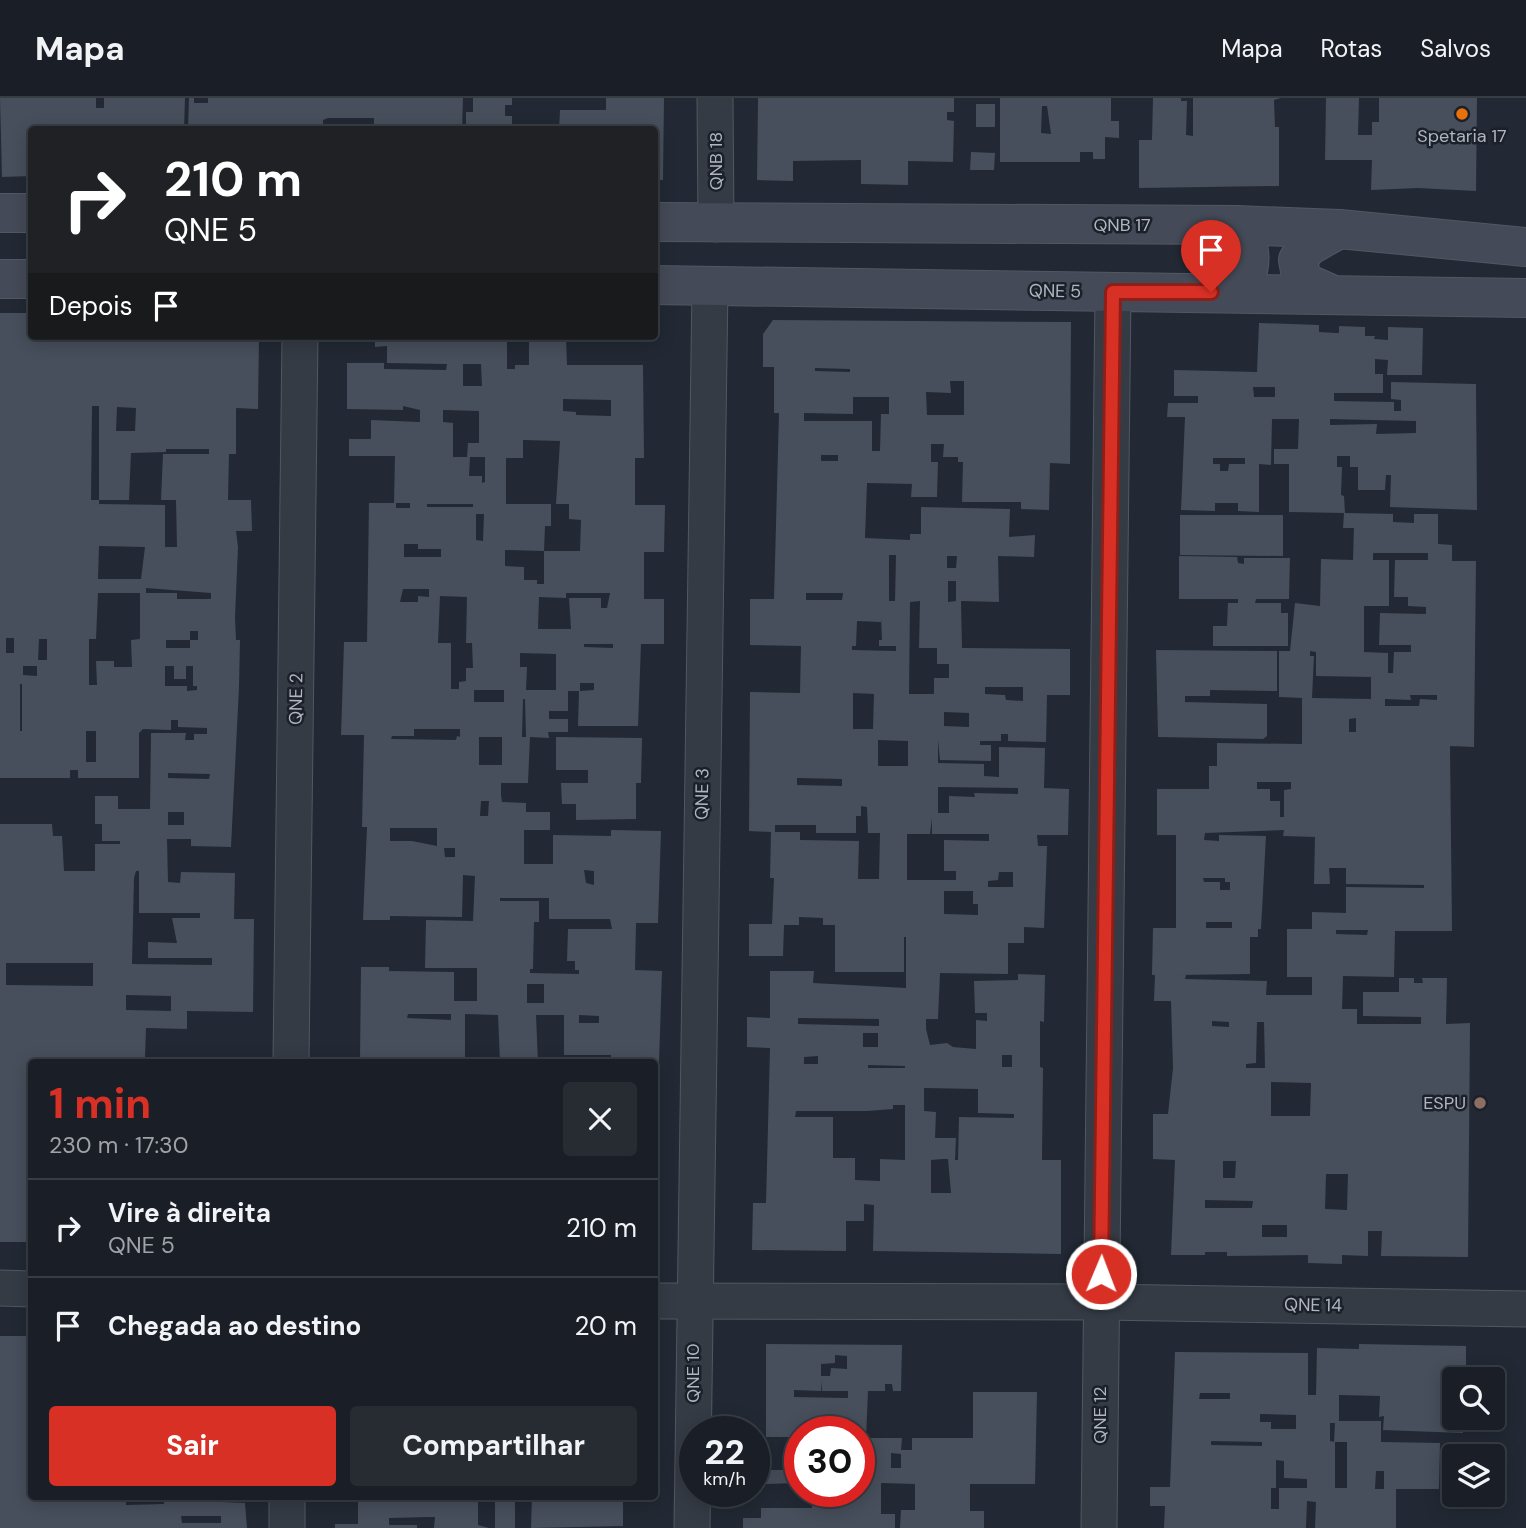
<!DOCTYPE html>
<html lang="pt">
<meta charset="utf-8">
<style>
body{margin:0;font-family:"DM Sans",sans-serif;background:#272c33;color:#f1f3f6;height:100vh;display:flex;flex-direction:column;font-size:26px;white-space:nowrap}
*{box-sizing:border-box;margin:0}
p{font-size:23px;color:#9fa2a7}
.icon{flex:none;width:38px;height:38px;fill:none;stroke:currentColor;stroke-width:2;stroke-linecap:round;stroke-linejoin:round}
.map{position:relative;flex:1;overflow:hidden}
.details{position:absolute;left:28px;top:961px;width:630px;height:441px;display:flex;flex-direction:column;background:#1a1f27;border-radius:7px;box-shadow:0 4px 18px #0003,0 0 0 2px #383d44}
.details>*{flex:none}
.top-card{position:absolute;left:28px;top:28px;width:630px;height:214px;border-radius:7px;box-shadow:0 4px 18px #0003,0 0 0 2px #383d44;background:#202124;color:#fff;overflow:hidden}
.tools{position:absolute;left:1442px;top:1269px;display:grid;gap:14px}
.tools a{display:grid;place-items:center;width:63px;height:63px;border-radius:7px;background:#1a1f27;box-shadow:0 4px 18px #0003,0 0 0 2px #383d44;font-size:35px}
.speed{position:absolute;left:679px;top:1318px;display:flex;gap:14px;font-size:35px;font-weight:700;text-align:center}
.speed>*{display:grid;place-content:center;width:91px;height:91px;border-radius:50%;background:#1a1f27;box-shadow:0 4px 18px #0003,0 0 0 2px #383d44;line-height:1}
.speed small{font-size:18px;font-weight:400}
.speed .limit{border:10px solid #d22;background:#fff;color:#111}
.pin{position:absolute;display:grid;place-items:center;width:60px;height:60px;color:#fff;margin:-72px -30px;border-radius:50% 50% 50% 0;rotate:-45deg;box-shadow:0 0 7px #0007}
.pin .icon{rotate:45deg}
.me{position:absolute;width:77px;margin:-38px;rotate:1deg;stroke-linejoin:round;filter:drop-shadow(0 0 5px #0008)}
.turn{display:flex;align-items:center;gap:24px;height:147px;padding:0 21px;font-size:32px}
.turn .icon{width:91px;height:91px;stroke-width:2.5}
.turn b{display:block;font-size:49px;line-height:60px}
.then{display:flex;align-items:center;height:66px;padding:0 21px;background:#0003;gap:14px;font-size:26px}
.round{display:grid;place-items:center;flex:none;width:74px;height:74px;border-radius:7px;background:#272c33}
.overview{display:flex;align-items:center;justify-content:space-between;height:119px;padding:0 21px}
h1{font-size:42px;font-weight:700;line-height:52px;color:#d93025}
.cta{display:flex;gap:14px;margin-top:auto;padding:14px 21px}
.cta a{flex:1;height:80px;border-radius:7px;background:#d93025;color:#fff;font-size:28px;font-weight:700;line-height:80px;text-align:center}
.cta a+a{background:#272c33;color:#f1f3f6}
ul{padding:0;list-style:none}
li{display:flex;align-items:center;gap:21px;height:98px;padding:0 21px;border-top:2px solid #383d44}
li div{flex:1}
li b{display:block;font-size:26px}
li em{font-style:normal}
header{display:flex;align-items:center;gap:42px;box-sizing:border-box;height:98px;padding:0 35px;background:#1a1f27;border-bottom:2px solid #383d44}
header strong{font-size:33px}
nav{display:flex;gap:38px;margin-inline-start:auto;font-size:24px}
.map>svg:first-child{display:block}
.building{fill:#474f5c;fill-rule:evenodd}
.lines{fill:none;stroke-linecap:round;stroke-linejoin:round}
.minor-casing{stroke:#525862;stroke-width:37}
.secondary-casing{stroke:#525862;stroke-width:40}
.minor{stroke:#353b45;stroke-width:35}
.secondary{stroke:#444a57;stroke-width:38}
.route-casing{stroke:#8d1f18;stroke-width:18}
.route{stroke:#d93025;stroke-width:12}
.food-dot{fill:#e8710a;stroke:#1b2029;stroke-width:2.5}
.education-dot{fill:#8d6e63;stroke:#1b2029;stroke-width:2.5}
.labels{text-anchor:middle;stroke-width:5;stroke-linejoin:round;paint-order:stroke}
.poi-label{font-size:18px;fill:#afb5c1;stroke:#1b2029}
.street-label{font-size:18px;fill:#afb5c1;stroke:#1b2029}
</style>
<header>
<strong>Mapa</strong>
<nav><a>Mapa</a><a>Rotas</a><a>Salvos</a></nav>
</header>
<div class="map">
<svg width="1526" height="1430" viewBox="0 0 1526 1430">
<rect width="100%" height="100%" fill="#222934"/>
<g class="building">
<polygon points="0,0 96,0 96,10 104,10 104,0 185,0 184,32 32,32 32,78 2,79"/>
<polygon points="189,0 194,0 194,5 208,5 208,0 463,0 462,32 374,32 374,20 328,20 323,22 323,32 188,32"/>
<polygon points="473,0 512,0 512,7 505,7 505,18 512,18 512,32 466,32 466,14 473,14"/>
<polygon points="606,0 664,0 663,82 654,82 654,32 559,32 560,12 606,12"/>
<polygon points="758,0 954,0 954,14 947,14 947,22 954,23 953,64 908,63 908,87 861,86 861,62 793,63 793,83 757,82"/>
<path d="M1000,0h111v23h8v17l-14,-1v22h-12v-7h-13v10h-80zM1042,8h5l4,28 -10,-1z"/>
<polygon points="1153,0 1181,0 1181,3 1187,3 1186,37 1193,38 1193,0 1281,0 1274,2 1275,29 1279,29 1279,88 1139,90 1139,42 1152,42"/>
<polygon points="1326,0 1359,0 1358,37 1372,37 1372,24 1379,24 1379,0 1477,0 1476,93 1418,90 1371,92 1372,62 1325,62"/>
<rect x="976" y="6" width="19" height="23"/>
<polygon points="971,54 995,55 994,72 970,72"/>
<path d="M0,215h32v23h227l-1,73 -22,-1v46h-7l-1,46h23l1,31h-16l2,16 -3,70 1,23h4l-1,47 -8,160 -40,-1v-7h-24l1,43 12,1 1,-11 54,1 -1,46h20l-1,93 -66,-1v18l-41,-1 -1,30 -53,-1v5h-60v180h-32v-418h52l1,12h9l2,35h31v-27h25v-3h-18v-17h-7v-28h23v13h32l1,-76h35l-1,7h9v-6h13v-6l-29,-1v-7h-7v10l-28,-1 -4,4v45h-61v-8h-8v8h-70zM92,308h7v94h30l2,-47 35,-1v-3h43v5h-46l-2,46h15l1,47h-12v-42l-66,-1v-4h-8zM117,309l19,1 -1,23h-19zM99,448l46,1 -4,32h-43zM146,490l65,5v6h-34v-6h-31zM98,495h42v46l-9,1 1,27h-18v-6h-18l1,24h-8v-46h7zM190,533h8v9h-8v8h-24v-8h24zM6,540h8v15h-8zM39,541h8v21h-9zM23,568h14v10l-14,-1zM165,568h9v13h12v-13h7v20h4v4l-10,1v-5h-22zM20,586h2v47h-2zM86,633h10v31h-10zM168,675l42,1 -1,5 -41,-1zM168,714h16v13h-16zM136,773h3v42h61v5h-28l5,25 -29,-1v16h64v7l-80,-1 2,-86zM6,865h87v23l-87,-1zM126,897l45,1v15l-45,-1z"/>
<path d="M773,222l298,2 -1,142 -20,-1 -1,47 -28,-1v-7h-59l1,-40h-5v-5h-15l1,-13h-13v18h7l-1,35h-26l1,-13 -45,-1 -2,55 45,2v-6h11v-27l89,2 -1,28 26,-2 -1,22 -36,-1 1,46 -38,-1 1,47 108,1v46h-23l-1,47 -38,-1v-7h-7v7h-21v4h11v16l-51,-1 -2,-20v73h11v-17l26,1 -1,-4 44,1v-6l-80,-1v-24l46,1v12l15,1v-30l46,1 -1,40 25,1 -1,46h-31l1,11h9l-3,82 -20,-1v16h-16v31l-68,-1 -2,46h-12v10l4,16 17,-2 6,4 23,2v-29l11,1v-8h-12l-1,-32 44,-1v-6l27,1 -1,47 -4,-1v46l3,1 -1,92h19v94l-188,-3 1,-46 -10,-1v17h-18v30l-94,-1 1,-47h13l4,-155 -23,-1v-30l23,1v-47h44l-1,12 93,5v-51h-2v35h-69v-47h-12v-7l-24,-1v8h-15l-1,31h-34v-32h23l2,-46h-4l1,-46 -22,-1 1,-139 50,1 1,-47 -51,-1v-46h24l5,-186h-5v-46h-11v-33zM815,270l35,1v3l-35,-1zM950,283h14v34h-37l-1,-23 25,1zM853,299h36v17h-8l-1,37h-8v-30h-68v-8l49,1zM821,357h17v6h-17zM889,457h7l-1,46h-6zM947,458h10l-1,12h-9zM948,483h8v20l-8,1zM806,495h37l-1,7h-36zM920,503l-1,47h18v16h12v14h-15v16h-25l1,-92zM881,519l1,23h-3v6h17v5l-44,-1v-4h4l1,-25 24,1zM985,589h38v14l-17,-1 -1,-5 -20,-1zM853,595l21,1 -1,35h-20zM944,614l25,1v14l-25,-1zM878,642l30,1v25h-30zM797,680l45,1v7l-45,-1zM861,708l6,1 1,26h12l-1,46h-21l1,-38 -59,-1v-8h-25v-7h41v8h40v-17h5zM932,720v16h57v7l-45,-1v31h12v9h-49v-46h23zM999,774h14v15h-25v-6l10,-1zM944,793h29v13h5v11l-34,-1zM798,920l81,1v7l-81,-2zM863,935h15v14h-15zM1002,957h10v12h-10zM818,958v8h-14v-7zM868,967l37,1v2h-37zM924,990l54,1v24l36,1v4l-55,-1 -1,43h-3l1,-22h-21l1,-26 -12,-1zM893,1007h12v55l-25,-1v22l-25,-1v-22h-22v-41h-38l1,-6h71l26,-2zM943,1061h5l3,34h-20v-33z"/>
<path d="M1259,225l60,2v7l17,1h3v-7l26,1v9h10l-1,3 14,1v-13l35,1 -1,47h-35l1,-15 -13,-1v15h8v19h-49v8l60,1v9h7v-11l-10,-1v-17l85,2 1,126 -87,-3 1,-32h-5l-1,15h-27v-23h-8v-11h-13v11h5l-1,28 3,1 1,17 48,1v8l21,1v-9h24v30l14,1v16h24l-2,186 -24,-1 2,185h-57l-1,46 -51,-1 -1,33h15v15h64v-7l-58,-1v-24h36v-14h15v5h9l-1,-5h25l-1,46 24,-1 -2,234 -87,-1 1,-25h-14v25l-26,-1v9l-34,-1v-8l-81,1v-4h-22v3h-34l4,-95 -22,-1v-45h15l5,-46 -2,-67h-17l1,-26h-3l1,-47h23v-93h-19v-46h52v-23h8v-23l85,1v-46l-23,-1v-46h11l5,-48 25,3 1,-47 32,1 1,-32h-11l1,-15 -55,-1v-48h-15v-15h24l1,-30h-27l-1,46 -12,-1v48l-21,-1v-8h-23v8l-34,-1 4,-93h-18l1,-14h30v-7h-24v-26l83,2zM1253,289h22v10h-21zM1330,321l86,2v12l-40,1 1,-10 -47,1zM1213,360h32v6h-16l-1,7h-8v-7h-7zM1373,455h55v7h-33l-1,37h14v9l18,1v7l-46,-1 -1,32h32v7h-17l-1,21h-5v-20l-24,-1v-46h25v-46h-16zM1310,553l6,1v24l55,1v22l-59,-1 2,-42h-4zM1410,597h27v5l-17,-1 -1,7h-34v-7l26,1zM1356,620v14h-7v-13zM1257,684h34v7l-7,1v27h-4v-16h-10v-12h-13zM1284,732l-1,6 32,1 -1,47h16l-1,-16h17v16l78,1v3l-78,-1v26l-34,-1v17h-25v48h25v18h-46l1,-14 -82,-2 1,-4h-9l73,-1v-37h8v-8h3l5,-93 -47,-1v6l-15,-1 1,-7zM1203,780h22v4h5v8h-10v-8h-16zM1206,824h26v6h-26zM1336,832h32l-1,5 -31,-1zM1212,923l17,1v5l-17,-1zM1257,924h7l1,46h-19v-4l10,-1zM1271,984l40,1 -1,33h-39zM1223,1063h13l-1,17h-12zM1326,1076h22l-1,36 -22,-1zM1205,1102l48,1 -1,7h-47zM1262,1127h25v12h-25z"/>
<path d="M375,238h132v33h8v-4h14v-29h37l1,29h76l1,93h-9v47h30l-1,47h-20v47h20v45h-23l-3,82h-60l1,-35h-11v20h-19v8h19v13h-20l1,6 -19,-1 -2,46h-27v12l1,7 24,1v9h24v18h-26v34h29v-29l58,1v-6l50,1 -3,92h-22l-1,47 27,1 -3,92 -48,-1v-7h-47v-40h-28l2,47h-38l-2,-47 -33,-1v47l-101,1 -4,-3 1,-92h28v4l65,1v29h23v-33h-52l1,-48 47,1 2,-45 -12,-1 -1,42 -72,-1v4h-27l4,-93h-5l2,-92h-23l3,-93h23l2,-139h27v5h14v-5h-16l1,-47h-46v-17h22v-19l49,2v-12l-17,-4v4l-56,-1v-46h37v6l62,1 1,-6 -60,-1v-17l-12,1zM463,266h18l1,22h-19zM563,301l48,1v16l-35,-1v-3l-13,-1zM443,312l36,1v32h-11l-1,14h-14v-34l-10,-1zM523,342l37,1 -4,63h13v15l12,1 -1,31h-36l1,-25h6v-22h-45v-46h17zM470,359h15v25l-3,1v-7h-13zM427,406h46v3h-46zM476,416h8l-1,27 -7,-1zM404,446h14v5h23v8h-37zM505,452l39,1v33h-7v-4h-13v-13l-19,-1zM403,491h26v8l-11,-1v6h-18zM566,495h44l-3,15h-6v-10h-32l2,31h-33l1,-32 27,1zM440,498l27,1 -1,46h6l1,25h-7v13l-7,1v7h-8v-46h-13zM584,546h29v4l-29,-1zM520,555l36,1v36h-30l1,-23h-7zM580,585h14v7l-14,1zM474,592h30v12h-30zM523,601h2l1,38h-4zM414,631h46v8l-3,-1 -1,4 -65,-1 1,-3h22zM479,639h23v28h-23zM481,703h8l-1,15h-8zM390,730h47v18l-25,-5h-22zM444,750h11v9h-10zM584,772l10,1v14l-8,-2zM500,800h49v21h61l2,10h-44l-1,32h8v9h4v4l-49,-1v-4h3l1,-47h5v-21h-39zM527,886h17v19h-17zM408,916h43v6l-44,-2zM579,917l20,1v7h-20z"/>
<polygon points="1180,417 1283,417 1283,458 1180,457"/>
<polygon points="1179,458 1237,459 1238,465 1244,466 1244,460 1290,460 1289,501 1256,501 1255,505 1281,505 1281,515 1288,515 1288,548 1213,548 1213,528 1227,528 1228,505 1238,505 1238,501 1179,501"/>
<polygon points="1156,552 1277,553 1277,593 1210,592 1210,598 1185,598 1185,604 1267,606 1267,638 1263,641 1158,639"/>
<polygon points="556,639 642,640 641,685 636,685 636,721 576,722 576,706 562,706 561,685 588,685 588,672 556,672"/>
<path d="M0,1238h32v160h94v9l38,-1v-8h58v6l23,1 2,25h-247zM181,1418h40v7h-39z"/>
<path d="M766,1246l136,1 -1,46h-8l-1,-7h-7v7h-17l-2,47h36l-1,12h11v-12h61v-46h64l-2,92h-65v27h14v17h-84l1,-18h14v-26l-34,-1v31h14v14h-152v-10h18v-10h51v-17h47v-59h-59v5h-34zM835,1257l12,1v13l-16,-1 -1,8h-9v-12l14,-1zM822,1283v10h26v7l-54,-1v-7l27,1zM891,1355l10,1v14h-10z"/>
<path d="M1359,1246l107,2v33h-12v39h9v15l-80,-3 1,-14 -5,1 1,-21 -41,-1v26h42v21l59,1 -1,46h-43v39h-81l1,-26 -9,-1 -1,27h-142l1,-22h-15v-19h20l5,-135 133,1v42h8l1,-47 42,1zM1200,1295h30v6h-31zM1260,1316l36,1v14h-25v-7h-11zM1330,1325h5l-1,19h13v46h-12v-46l-5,-1zM1211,1343l51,1v4l-51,-1zM1276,1362l8,1v17l23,1v9h-28v21h-8v-21h5zM1376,1373h8v18h-9z"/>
<polygon points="765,1372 800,1372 800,1385 765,1386"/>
<polygon points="358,1398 478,1398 478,1427 489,1430 434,1430 435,1419 430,1419 389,1420 389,1427 417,1427 417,1430 335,1430 335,1426 358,1426"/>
<rect x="495" y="1398" width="20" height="32"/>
<polygon points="532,1398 623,1398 623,1428 531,1430"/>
</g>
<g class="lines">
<defs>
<g id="minor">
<polyline points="715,0 716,126"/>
<polyline points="291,964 300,238"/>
<polyline points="0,1190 32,1191"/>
<polyline points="654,1203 1101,1204 1526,1211"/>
<polyline points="287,1430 287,1398"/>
<polyline points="692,1430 710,188"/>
<polyline points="1099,1430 1113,194"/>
</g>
<g id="secondary">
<polyline points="0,115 32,115"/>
<polyline points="654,124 1236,127 1339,131 1526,149"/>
<path d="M1236,127c18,21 18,46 0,67"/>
<polyline points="0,181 32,181"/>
<polyline points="654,187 1526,200"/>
<polyline points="1329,195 1302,183 1298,162 1307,149 1339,131"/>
</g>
</defs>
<use href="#minor" class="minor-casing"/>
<use href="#secondary" class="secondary-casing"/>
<use href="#minor" class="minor"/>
<use href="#secondary" class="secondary"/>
</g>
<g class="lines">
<defs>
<polyline id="route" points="1101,1176 1113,194 1211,194"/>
</defs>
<use href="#route" class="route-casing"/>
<use href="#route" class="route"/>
</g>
<circle class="food-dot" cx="1462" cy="16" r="7"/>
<circle class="education-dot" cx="1480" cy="1005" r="7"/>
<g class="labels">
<g class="poi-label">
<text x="1462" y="44">Spetaria 17</text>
<text x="1466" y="1011" text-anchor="end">ESPU</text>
</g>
<g class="street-label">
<text transform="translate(716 63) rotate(-90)" y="6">QNB 18</text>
<text x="1122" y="133">QNB 17</text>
<text transform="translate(1055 193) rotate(1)" y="6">QNE 5</text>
<text transform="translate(296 601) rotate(-89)" y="6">QNE 2</text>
<text transform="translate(702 696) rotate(-89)" y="6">QNE 3</text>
<text transform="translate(1313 1207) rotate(1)" y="6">QNE 14</text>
<text transform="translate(693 1275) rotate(-90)" y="6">QNE 10</text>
<text transform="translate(1100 1317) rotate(-90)" y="6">QNE 12</text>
</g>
</g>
</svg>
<div class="tools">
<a><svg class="icon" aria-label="search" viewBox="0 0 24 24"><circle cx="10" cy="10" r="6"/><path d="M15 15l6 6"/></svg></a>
<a><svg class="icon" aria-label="layers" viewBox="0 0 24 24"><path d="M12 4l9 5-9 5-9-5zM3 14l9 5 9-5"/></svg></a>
</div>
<div class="speed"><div>22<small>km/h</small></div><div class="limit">30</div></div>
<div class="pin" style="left:1211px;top:194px;background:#d93025"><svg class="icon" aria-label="arrive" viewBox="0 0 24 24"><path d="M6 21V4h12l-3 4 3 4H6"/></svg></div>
<svg class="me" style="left:1101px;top:1176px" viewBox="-20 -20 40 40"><circle r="17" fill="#d93025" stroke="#fff" stroke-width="3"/><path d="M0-11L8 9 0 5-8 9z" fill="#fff"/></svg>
<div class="top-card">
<div class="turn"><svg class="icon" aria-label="right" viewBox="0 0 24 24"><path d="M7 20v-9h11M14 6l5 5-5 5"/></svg><div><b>210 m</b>QNE 5</div></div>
<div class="then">Depois<svg class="icon" aria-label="arrive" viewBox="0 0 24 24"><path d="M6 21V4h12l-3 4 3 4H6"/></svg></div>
</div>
<section class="details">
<div class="overview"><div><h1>1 min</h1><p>230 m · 17:30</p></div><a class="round"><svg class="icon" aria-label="close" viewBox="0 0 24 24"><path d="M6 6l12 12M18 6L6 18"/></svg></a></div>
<ul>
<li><svg class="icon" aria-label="right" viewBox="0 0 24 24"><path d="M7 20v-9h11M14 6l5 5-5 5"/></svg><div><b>Vire à direita</b><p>QNE 5</p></div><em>210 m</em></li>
<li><svg class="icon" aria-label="arrive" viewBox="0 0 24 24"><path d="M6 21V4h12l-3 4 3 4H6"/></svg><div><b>Chegada ao destino</b></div><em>20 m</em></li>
</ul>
<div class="cta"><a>Sair</a><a>Compartilhar</a></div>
</section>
</div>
